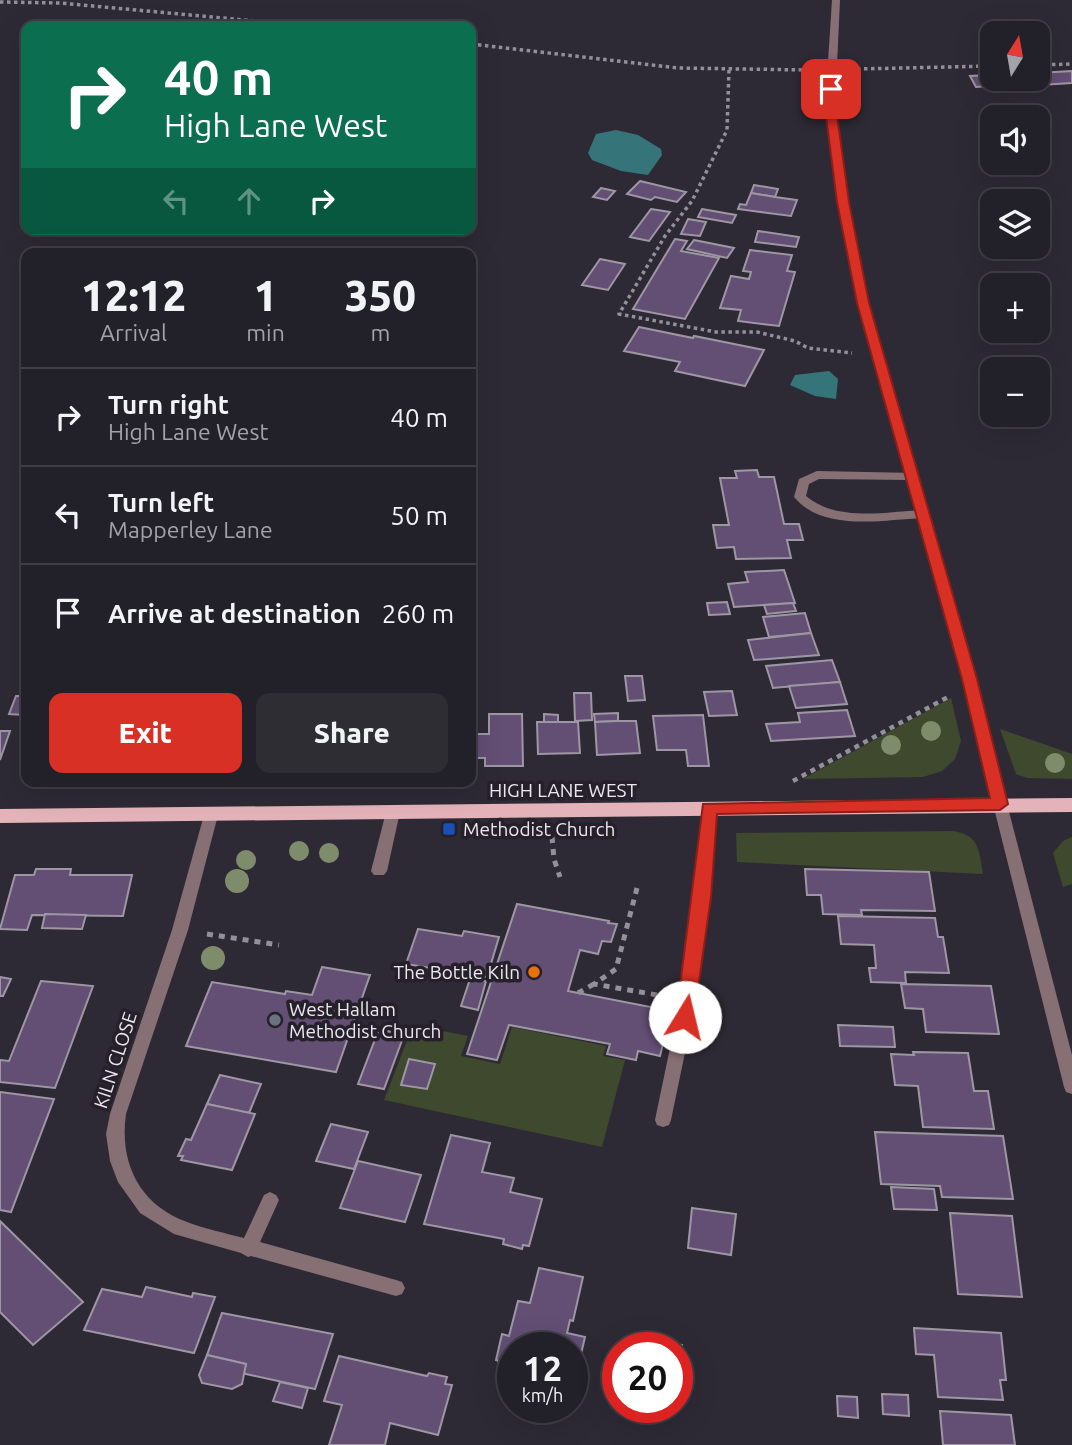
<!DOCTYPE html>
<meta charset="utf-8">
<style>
body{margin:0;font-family:Ubuntu,sans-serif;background:#2e2d34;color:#f1f3f6;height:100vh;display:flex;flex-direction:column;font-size:26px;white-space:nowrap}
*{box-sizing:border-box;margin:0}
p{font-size:23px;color:#a2a3a8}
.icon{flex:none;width:38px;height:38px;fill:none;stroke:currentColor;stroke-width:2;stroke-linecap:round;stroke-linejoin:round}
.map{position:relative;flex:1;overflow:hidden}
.panel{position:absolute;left:21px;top:248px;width:455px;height:539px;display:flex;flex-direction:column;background:#222028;border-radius:14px;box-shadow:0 7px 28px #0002,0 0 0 2px #3f3e45}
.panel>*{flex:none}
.top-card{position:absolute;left:21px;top:21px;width:455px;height:214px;border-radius:14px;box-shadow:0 7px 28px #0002,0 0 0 2px #3f3e45;background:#0b6e4f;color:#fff;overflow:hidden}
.needle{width:46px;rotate:11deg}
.buttons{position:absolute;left:980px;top:21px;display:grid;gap:14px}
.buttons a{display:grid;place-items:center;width:70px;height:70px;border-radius:14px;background:#222028;box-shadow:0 7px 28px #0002,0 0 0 2px #3f3e45;font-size:35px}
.speed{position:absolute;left:497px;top:1332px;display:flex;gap:14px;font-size:35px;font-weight:700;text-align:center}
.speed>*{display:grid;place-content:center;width:91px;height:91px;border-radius:50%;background:#222028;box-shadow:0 7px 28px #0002,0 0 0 2px #3f3e45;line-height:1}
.speed small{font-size:18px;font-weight:400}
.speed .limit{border:10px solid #d22;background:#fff;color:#111}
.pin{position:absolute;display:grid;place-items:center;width:60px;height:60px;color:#fff;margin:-30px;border-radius:14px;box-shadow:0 4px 10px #0006}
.me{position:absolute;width:77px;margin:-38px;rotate:9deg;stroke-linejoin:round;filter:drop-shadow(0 0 5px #0008)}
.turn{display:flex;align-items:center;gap:24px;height:147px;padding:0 28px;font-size:32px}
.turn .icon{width:91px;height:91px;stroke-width:2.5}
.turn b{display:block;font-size:49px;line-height:60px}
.lanes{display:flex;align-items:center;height:66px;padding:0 28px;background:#0003;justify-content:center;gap:35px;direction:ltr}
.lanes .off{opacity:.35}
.eta{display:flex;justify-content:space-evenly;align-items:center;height:119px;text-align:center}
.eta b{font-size:42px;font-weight:800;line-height:49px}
.action{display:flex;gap:14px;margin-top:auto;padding:14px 28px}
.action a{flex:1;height:80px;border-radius:14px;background:#d93025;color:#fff;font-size:28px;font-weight:800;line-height:80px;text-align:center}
.action a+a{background:#2e2d34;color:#f1f3f6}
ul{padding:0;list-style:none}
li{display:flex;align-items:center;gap:21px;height:98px;padding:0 28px;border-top:2px solid #3f3e45}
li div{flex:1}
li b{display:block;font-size:26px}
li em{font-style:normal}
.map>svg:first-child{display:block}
.green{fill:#3e492e}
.water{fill:#35757a}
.building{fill:#634e74;stroke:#9d97a4;stroke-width:2}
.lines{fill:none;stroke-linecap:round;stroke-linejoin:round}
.path-far2{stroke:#939099;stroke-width:3.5;stroke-dasharray:3.5 3.5;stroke-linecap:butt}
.path-far1{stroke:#939099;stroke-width:4.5;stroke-dasharray:5 5;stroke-linecap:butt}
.path{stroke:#939099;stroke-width:5;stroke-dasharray:6 6;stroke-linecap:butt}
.service{fill:#877073;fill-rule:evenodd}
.minor{fill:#877073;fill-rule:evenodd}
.tertiary{fill:#877073;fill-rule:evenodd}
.primary{fill:#e3b3b9;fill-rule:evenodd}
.tree{fill:#7e8c6c}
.route{fill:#d93025;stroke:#8d1f18;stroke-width:2}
.transit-dot{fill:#1a4fb4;stroke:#25202a;stroke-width:2.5}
.food-dot{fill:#e8710a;stroke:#25202a;stroke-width:2.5}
.worship-dot{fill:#6b7280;stroke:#25202a;stroke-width:2.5}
.labels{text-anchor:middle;stroke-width:7;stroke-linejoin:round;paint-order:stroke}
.street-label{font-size:19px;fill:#eae7ee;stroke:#25202a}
.poi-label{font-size:19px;fill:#eae7ee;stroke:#25202a;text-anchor:start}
</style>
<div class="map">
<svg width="1072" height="1445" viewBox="0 0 1072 1445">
<rect width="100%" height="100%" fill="#2e2a35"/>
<g class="green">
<polygon points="951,698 961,741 955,759 942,771 923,777 803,779"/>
<polygon points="1000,729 1072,754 1072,779 1027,778 1016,774"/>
<path d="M953,831c27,4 26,20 30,43l-246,-12 -1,-29z"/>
<polygon points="1072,837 1072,884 1063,887 1053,853 1063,841"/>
<polygon points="413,1025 468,1036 461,1056 500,1064 512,1027 606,1046 603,1056 625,1060 602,1147 384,1100"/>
</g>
<g class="water">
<polygon points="616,130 638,135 661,149 662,155 648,175 621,171 592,160 588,153 596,134"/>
<polygon points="829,371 838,379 836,399 815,396 790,385 795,375"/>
</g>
<g class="building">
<polygon points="1072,71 1072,83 1010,87 1005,79 1038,79 1038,73"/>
<polygon points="990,75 993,80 1000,80 1003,85 976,87 970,76"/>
<polygon points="640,181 686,192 677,202 655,197 651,200 627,194"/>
<polygon points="754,185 778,189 775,197 751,193"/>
<polygon points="601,188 615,191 607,200 593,197"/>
<polygon points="751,193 775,197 797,200 791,216 738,209 740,204 746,205"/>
<polygon points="651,209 670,212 649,241 630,237"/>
<polygon points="702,209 736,215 732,223 698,217"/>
<polygon points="688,219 706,222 700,236 681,234"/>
<polygon points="758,231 799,237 796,247 755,242"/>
<polygon points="675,239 687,241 681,251 719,258 685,319 633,309"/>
<polygon points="694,240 734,248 727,258 687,249"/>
<polygon points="750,250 792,255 787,271 795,272 779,326 738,321 741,310 720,308 731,276 749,279 751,272 743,271"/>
<polygon points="600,259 625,264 608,290 582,285"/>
<polygon points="639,327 693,338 694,336 764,350 745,386 675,371 680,362 624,351"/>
<polygon points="757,470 759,477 774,477 784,524 799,524 803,540 787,540 791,558 736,559 734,547 717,548 713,525 729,525 720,478 737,478 735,471"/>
<polygon points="784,570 795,603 734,607 728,584 748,582 745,572"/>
<polygon points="727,602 730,614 709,615 707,603"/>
<polygon points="793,603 796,611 767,614 764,605"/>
<polygon points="805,613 811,633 769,637 763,617"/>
<polygon points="811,633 819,655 754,660 748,640"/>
<polygon points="832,660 840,682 773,688 766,666"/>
<polygon points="625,676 642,676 645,700 628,701"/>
<polygon points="840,682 847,704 796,708 789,686"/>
<polygon points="732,691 737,715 709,716 704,692"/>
<polygon points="574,693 591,693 592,720 575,721"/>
<polygon points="16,696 26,696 25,715 9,714"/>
<polygon points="847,710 855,736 771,741 766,724 800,722 798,713"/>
<polygon points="618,713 618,721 595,722 594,714"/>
<polygon points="489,714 522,714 523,766 485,766 485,758 471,758 471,734 489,734"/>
<polygon points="544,714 558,715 558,722 544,722"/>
<polygon points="703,715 709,766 688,766 686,750 657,750 653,716"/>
<polygon points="618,721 636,721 640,753 597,755 595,722"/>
<polygon points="537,722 578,722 580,753 538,754"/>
<polygon points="0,731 10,731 0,760"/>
<polygon points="36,869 71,869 70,875 132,875 123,916 32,915 27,930 0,929 15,875 34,875"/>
<polygon points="805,869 929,872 935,911 861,910 862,915 823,914 821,895 807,895"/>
<polygon points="517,904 609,921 608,923 617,924 611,942 602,941 598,954 580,950 568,991 671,1011 660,1056 638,1051 636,1060 607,1054 610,1044 509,1025 497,1060 467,1054"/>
<polygon points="45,914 86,915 82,929 42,928"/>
<polygon points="838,916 935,918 938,937 943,937 949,973 905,972 906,983 871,982 869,968 876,968 874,945 841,944"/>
<polygon points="418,929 462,936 464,931 499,937 487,977 406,964"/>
<polygon points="322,967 370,975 336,1072 186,1046 212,982 285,994 286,991 312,995"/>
<polygon points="0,977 11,979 3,996 0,996"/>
<polygon points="470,979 486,981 478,1010 461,1006"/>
<polygon points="41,981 93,986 55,1088 0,1082 0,1060 9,1061"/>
<polygon points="901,984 991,986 999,1034 926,1032 923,1009 905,1008"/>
<polygon points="838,1025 893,1027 895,1047 840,1046"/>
<polygon points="379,1029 404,1035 384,1089 358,1084"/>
<polygon points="913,1052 968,1053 974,1091 988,1091 994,1129 923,1127 918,1086 895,1085 891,1054 914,1055"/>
<polygon points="409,1059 435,1064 427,1089 401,1085"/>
<polygon points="220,1075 261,1084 249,1113 207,1104"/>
<polygon points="0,1092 54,1099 11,1212 0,1210"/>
<polygon points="207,1104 255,1114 232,1170 181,1160 183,1156 178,1156 186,1139 191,1140"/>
<polygon points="331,1124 368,1132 354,1169 316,1161"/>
<polygon points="875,1132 1003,1136 1013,1199 942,1197 940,1186 881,1184"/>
<polygon points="451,1135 490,1143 482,1172 514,1178 510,1192 542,1199 529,1246 523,1245 522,1249 503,1244 504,1239 424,1224"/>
<polygon points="358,1161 421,1175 405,1222 340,1208"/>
<polygon points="891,1187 934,1189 937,1210 894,1209"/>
<polygon points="692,1208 736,1214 731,1255 688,1248"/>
<polygon points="950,1213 1012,1216 1022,1297 958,1294"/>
<polygon points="0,1221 83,1302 33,1345 0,1312"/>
<polygon points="539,1268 583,1277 573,1321 570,1320 567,1333 585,1337 575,1380 572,1380 572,1348 513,1348 513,1368 498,1365 499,1361 496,1360 502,1334 509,1336 518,1301 530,1303"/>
<polygon points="146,1287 192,1297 193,1293 215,1297 194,1353 84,1330 102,1289 142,1297"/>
<polygon points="222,1313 333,1334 315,1389 246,1374 243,1373 246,1364 207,1355"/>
<polygon points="914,1328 1001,1333 1006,1380 1000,1380 1003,1400 938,1397 934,1355 916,1354"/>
<polygon points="657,1341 682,1345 678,1381 677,1348 656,1348"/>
<polygon points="207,1355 246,1364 242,1384 232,1389 202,1383 199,1375"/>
<polygon points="339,1356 427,1376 429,1373 447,1377 445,1384 452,1385 438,1435 390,1423 385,1445 329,1445 342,1405 324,1401"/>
<polygon points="280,1382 308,1388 302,1408 273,1401"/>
<polygon points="882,1394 908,1395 909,1416 883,1414"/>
<polygon points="837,1396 857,1397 858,1418 838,1416"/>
<polygon points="940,1411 1011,1415 1015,1445 943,1445"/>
</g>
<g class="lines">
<g class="path-far2">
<polyline points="0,2 60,3 310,26"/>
<polyline points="471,44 678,68 809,70"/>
<polyline points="1038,65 1072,64"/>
<polyline points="857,69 992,66"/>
<polyline points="729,70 727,130 692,201 665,236 619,314 716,332 757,332 795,341 808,348 852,353"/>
</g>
<polyline class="path-far1" points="793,781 948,697"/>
<g class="path">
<polyline points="552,837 554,859 560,877"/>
<polyline points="637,888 616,969 594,984 663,996"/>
<polyline points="207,934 279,945"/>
<polyline points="578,993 594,984"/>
</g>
<g class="service">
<path d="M817,471l98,2 2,3 -6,4 -92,-1 -10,5 -3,12c31,26 79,16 116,14l6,4 -6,4c-40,2 -99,14 -128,-21l5,-18z"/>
<polygon points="709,803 714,804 716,808 710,897 697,995 671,1120 669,1125 663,1127 657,1125 655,1120 681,995 694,897 702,808 704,804"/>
<polygon points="393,807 398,808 400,812 387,871 384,875 374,875 371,871 386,812 388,808"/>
</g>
<g class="minor">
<polygon points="832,0 840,0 835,108 848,202 868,303 977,679 1007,804 1005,808 995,808 993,804 963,679 858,303 838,202 825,108"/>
<path d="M211,810l5,1 2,4 -30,115 -62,184c-7,48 13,91 61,108 18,7 38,11 57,16l20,-43 6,-3 6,3 3,5 -19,42 136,38 6,2 3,6 -3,6 -6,2 -145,-40 -3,1 -7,-4 -67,-19 -34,-21 -22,-31 -8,-21 -4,-27 4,-20 62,-184 32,-115 2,-4z"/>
</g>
<polygon class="tertiary" points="1000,799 1005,800 1007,804 1072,1055 1072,1094 1066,1092 1064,1087 993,804 995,800"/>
<polygon class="primary" points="1072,798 1072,812 0,823 0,809"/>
</g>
<g class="tree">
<circle cx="931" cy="731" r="10"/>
<circle cx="891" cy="745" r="10"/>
<circle cx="1055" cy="763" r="10"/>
<circle cx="299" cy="851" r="10"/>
<circle cx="329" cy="853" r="10"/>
<circle cx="246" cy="860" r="10"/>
<circle cx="237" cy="881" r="12"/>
<circle cx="213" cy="958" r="12"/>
</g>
<polygon class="route" points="828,87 837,89 836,108 849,202 869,303 977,679 1008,804 1000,810 717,814 711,897 694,1017 692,1022 685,1024 679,1022 676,1017 703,804 990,798 962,679 857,303 837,202 825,108"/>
<rect class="transit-dot" x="442" y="822" width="14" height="14" rx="3.5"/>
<circle class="food-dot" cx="534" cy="972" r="7"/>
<circle class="worship-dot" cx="275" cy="1020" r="7"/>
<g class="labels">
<g class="street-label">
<text x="563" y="797">HIGH LANE WEST</text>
<text transform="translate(115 1060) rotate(-72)" y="7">KILN CLOSE</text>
</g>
<g class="poi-label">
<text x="463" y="836">Methodist Church</text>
<text x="520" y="979" text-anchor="end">The Bottle Kiln</text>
<text x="289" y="1016">West Hallam<tspan x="289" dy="22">Methodist Church</tspan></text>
</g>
</g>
</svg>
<div class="buttons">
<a><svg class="needle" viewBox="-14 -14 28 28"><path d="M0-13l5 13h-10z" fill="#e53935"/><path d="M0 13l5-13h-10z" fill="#a2a3a8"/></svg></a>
<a><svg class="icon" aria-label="sound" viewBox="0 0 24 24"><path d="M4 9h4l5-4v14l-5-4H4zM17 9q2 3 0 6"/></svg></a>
<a><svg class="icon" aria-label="layers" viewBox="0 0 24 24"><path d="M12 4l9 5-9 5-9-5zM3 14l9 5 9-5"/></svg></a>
<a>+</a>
<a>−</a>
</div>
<div class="speed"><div>12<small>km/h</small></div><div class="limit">20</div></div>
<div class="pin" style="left:831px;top:89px;background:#d93025"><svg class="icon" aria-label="arrive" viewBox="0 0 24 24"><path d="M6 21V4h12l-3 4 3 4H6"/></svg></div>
<svg class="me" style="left:685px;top:1017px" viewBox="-20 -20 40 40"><circle r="19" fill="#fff"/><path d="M0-13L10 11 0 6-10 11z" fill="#d93025"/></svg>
<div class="top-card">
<div class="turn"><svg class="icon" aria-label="right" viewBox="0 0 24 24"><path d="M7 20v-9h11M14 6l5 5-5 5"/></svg><div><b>40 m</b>High Lane West</div></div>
<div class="lanes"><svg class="icon off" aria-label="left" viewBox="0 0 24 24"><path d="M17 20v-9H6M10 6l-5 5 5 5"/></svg><svg class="icon off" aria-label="ahead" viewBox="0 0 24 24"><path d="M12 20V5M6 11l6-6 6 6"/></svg><svg class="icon" aria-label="right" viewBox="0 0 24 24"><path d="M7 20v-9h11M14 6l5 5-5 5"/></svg></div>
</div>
<section class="panel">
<div class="eta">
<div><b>12:12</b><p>Arrival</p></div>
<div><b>1</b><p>min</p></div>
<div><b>350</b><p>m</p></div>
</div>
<ul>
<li><svg class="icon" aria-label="right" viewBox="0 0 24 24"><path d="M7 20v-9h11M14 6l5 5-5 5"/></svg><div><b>Turn right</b><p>High Lane West</p></div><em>40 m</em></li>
<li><svg class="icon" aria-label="left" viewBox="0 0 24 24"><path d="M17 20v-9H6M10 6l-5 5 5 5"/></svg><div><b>Turn left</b><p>Mapperley Lane</p></div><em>50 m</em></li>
<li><svg class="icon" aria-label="arrive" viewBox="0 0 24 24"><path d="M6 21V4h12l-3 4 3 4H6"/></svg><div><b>Arrive at destination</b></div><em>260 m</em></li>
</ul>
<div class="action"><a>Exit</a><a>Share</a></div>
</section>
</div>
